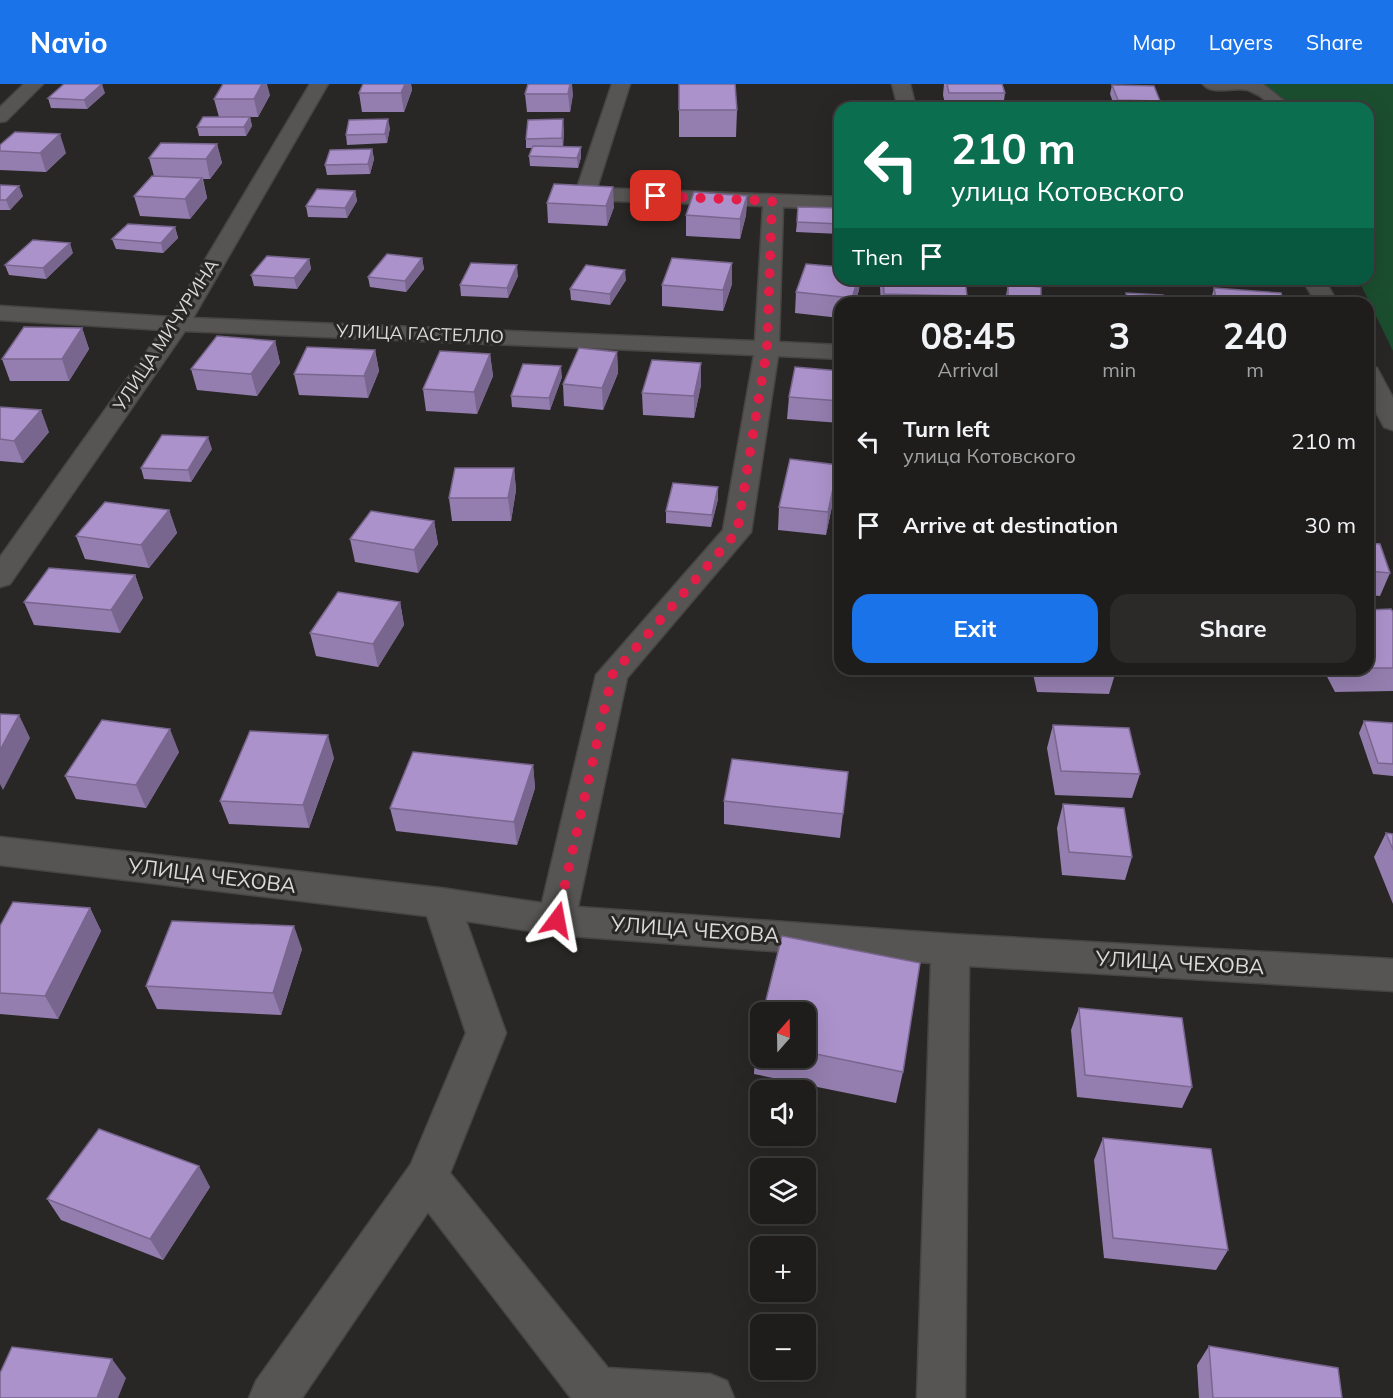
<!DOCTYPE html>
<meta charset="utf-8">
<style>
body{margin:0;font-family:Mulish,sans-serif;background:#2b2a29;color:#f1f3f6;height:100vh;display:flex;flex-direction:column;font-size:22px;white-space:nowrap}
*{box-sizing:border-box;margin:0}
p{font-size:20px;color:#a1a2a3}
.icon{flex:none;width:33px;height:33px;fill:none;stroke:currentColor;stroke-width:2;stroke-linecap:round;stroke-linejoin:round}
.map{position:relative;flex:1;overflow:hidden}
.details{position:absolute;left:834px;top:213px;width:540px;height:378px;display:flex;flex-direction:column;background:#1e1d1c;border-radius:18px;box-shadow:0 6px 24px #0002,0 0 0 2px #3c3b3b}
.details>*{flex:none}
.guide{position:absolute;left:834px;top:18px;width:540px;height:183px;border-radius:18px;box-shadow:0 6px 24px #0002,0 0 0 2px #3c3b3b;background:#0b6e4f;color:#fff;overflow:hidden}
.needle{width:39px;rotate:20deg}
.controls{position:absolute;left:750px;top:918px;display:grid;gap:12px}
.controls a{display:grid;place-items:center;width:66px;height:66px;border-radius:12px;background:#1e1d1c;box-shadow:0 6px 24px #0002,0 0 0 2px #3c3b3b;font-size:30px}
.pin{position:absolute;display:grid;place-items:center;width:51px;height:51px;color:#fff;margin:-26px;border-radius:12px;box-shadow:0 3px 9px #0006}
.me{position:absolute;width:66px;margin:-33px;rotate:13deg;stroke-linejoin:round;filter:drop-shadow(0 0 4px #0008)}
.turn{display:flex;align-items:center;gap:21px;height:126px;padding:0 18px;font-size:27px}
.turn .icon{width:78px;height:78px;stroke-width:2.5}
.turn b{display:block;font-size:42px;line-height:51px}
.then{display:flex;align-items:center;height:57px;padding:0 18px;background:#0003;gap:12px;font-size:22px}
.eta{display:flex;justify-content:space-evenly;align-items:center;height:102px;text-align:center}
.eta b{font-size:36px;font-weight:700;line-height:42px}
.action{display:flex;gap:12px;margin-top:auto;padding:12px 18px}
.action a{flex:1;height:69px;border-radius:18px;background:#1a73e8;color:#fff;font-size:24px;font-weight:700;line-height:69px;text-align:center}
.action a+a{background:#2b2a29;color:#f1f3f6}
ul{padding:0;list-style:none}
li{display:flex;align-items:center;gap:18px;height:84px;padding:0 18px}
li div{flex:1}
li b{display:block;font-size:22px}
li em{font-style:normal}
header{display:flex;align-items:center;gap:36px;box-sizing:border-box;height:84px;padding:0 30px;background:#1a73e8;color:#fff}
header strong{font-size:28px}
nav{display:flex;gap:33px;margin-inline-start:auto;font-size:21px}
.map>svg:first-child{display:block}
.green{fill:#1b4e2f}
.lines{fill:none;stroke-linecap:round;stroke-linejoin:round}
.minor-casing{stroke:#464543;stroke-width:3}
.minor{fill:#575553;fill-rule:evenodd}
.wall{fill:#947eaf}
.shaded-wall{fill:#78668e}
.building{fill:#ac92cb;stroke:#78668e;stroke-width:1.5}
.route{stroke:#e11d48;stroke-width:10;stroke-dasharray:0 18}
.labels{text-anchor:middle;stroke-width:6;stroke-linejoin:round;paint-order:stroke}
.far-street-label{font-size:18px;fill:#dcdad9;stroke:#282725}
.street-label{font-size:21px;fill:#dcdad9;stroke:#282725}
</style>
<header>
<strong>Navio</strong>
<nav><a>Map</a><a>Layers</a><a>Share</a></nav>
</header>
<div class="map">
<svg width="1393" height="1314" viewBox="0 0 1393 1314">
<rect width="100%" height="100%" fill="#282725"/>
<polygon class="green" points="1265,0 1393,0 1393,267 1358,195 1368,195 1368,24 1277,24"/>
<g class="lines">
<defs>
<g id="minor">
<polygon points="24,0 43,0 6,37 0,38 0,23"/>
<polygon points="310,0 328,0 193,234 755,257 763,122 585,116 578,114 575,110 612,0 630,0 597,104 840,113 840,125 783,123 779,258 840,261 840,275 778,272 751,448 627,594 578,823 950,850 1393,875 1393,907 969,882 965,1314 917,1314 931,879 557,851 466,837 506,949 450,1089 608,1284 710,1290 727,1297 734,1314 571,1314 428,1128 302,1314 249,1314 256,1297 411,1080 466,949 427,832 0,781 0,753 441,804 542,819 596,591 723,446 754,271 185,247 10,500 0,503 0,473 162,246 0,236 0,222 171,233"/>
<polygon points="892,0 910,0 916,24 898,24"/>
<path d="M1203,0h60l30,24c-32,0 -20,-8 -43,-17 -13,-6 -37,6 -47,-7z"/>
<polygon points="1302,195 1324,195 1338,219 1316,219"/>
<polygon points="1368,282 1377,284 1393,314 1393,346 1384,343 1368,313"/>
</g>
</defs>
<use href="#minor" class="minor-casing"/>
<use href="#minor" class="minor"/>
</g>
<g class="wall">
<polygon points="363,0 411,0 412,6 404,28 362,28 359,9"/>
<polygon points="944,0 1002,0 1005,9 1003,24 946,24 943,11"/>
<polygon points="1112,1 1160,17 1158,24 1115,24 1110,10"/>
<polygon points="105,9 87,25 51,24 48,14"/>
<polygon points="525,10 573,10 570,28 527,28"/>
<polygon points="270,11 258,33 250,33 252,42 246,52 199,52 197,43 219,33 214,15"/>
<polygon points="679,26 737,26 736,53 679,53"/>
<polygon points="390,44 387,59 347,61 346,51"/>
<polygon points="564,45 563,63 581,73 578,84 530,82 529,72 532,64 526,64 526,55"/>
<polygon points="217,60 222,79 210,95 203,95 207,114 190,135 140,132 134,112 154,92 149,74"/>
<polygon points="0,61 66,69 46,88 0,86"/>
<polygon points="372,65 374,75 370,90 327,91 325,81"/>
<polygon points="554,100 614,123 607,142 548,139 547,119"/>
<polygon points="0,101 23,112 10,126 0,126"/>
<polygon points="355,107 357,117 347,134 308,133 306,122"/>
<polygon points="747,112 746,131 740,155 686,152 686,131"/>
<polygon points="840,124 840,150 796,148 797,138"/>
<polygon points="175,143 178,154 163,169 116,165 112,155"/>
<polygon points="73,169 46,195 9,191 5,181"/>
<polygon points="422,174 424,185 406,208 370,203 368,193"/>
<polygon points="309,175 311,185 297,205 254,202 251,191"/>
<polygon points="518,192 508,214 461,212 460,201"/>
<polygon points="840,195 860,195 859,206 855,219 840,219 840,234 795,229 796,208"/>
<polygon points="881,195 965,195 967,212 966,219 881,219 880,204"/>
<polygon points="1224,195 1271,195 1270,198"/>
<polygon points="626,196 610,221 571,216 570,205"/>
<polygon points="732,200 723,227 662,222 662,201"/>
<polygon points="1008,200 1041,219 1006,219 1006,211"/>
<polygon points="1214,204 1284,219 1210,219"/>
<polygon points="1126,209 1166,219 1124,219"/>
<polygon points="82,244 89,265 69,297 10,297 2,275"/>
<polygon points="275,257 280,279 257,312 197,306 191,285"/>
<polygon points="375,266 379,287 368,314 299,311 294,290"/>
<polygon points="617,268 618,289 603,326 564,322 563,300"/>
<polygon points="490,270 493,292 477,330 426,327 423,305"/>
<polygon points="701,279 701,301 694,334 643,331 642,309"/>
<polygon points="840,287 840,339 787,335 789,313"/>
<polygon points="562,293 550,326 512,323 511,312"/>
<polygon points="0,323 49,348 23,379 0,377"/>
<polygon points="212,365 191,398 144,395 141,384"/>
<polygon points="514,384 516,406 511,437 452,437 449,414"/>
<polygon points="836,403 826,451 778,446 779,423"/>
<polygon points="718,415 711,443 666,439 666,427"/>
<polygon points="169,426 177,449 149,484 85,475 76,452"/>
<polygon points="434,437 438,460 418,489 355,478 350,455"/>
<polygon points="1368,459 1390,489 1380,512 1368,511"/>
<polygon points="135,491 143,514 120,549 34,541 24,518"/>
<polygon points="400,518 404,541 378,583 316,572 310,549"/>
<polygon points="1368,526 1393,528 1393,607 1335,608 1323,585 1368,585"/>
<polygon points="1032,585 1115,585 1116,587 1109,610 1037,608"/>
<polygon points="1364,637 1393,639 1393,692 1373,690 1359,649"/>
<polygon points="1053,641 1140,690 1132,714 1055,711 1047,664"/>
<polygon points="179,668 146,724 76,715 65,692"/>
<polygon points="334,674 309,744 229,740 220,717"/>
<polygon points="533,681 535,704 517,761 396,747 390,724"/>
<polygon points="848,688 840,754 724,740 724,717"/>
<polygon points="1063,720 1132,773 1125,796 1062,791 1057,744"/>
<polygon points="1386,749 1393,750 1393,820 1374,773"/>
<polygon points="90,824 101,847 58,935 0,930 0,842"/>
<polygon points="302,865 281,931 157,925 146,902"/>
<polygon points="1079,924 1192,1003 1182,1024 1077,1013 1071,946"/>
<polygon points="806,928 903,988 896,1019 754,990 756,958 760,938 760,974 806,974"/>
<polygon points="1103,1054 1228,1166 1216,1186 1104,1174 1094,1076"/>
<polygon points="210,1103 163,1176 61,1136 47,1115"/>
<polygon points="1209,1262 1342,1314 1199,1314 1197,1281"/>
</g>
<g class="shaded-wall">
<polygon points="102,0 105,9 87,25 84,16"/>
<polygon points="262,0 267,0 270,11 258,33 254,15"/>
<polygon points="405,0 411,0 412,6 404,28 401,9"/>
<polygon points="570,0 572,0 573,10 570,28 568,10"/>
<polygon points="250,33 252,42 246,52 244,43"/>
<polygon points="388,35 390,44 387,59 385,50"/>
<polygon points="563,35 564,45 563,64 562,54"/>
<polygon points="60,50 66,69 46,88 40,69"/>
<polygon points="217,60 222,79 210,95 206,75"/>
<polygon points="581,63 581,73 578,84 577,74"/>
<polygon points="372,65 374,75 370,90 368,80"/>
<polygon points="202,94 207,114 190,135 185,115"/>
<polygon points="19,102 23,112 10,126 6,116"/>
<polygon points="613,103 614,123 607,142 606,122"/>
<polygon points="355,107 357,117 347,134 345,124"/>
<polygon points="747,112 746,131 740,155 740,135"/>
<polygon points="175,143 178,154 163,169 161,159"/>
<polygon points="70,159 73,169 46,195 43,184"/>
<polygon points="422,174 424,185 406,208 405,197"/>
<polygon points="309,175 311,185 297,205 294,194"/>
<polygon points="732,179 732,200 723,227 723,206"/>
<polygon points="517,181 518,192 508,214 507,204"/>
<polygon points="625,186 626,196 610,221 610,210"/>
<polygon points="858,195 860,195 859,206 855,219 852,219 852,214"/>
<polygon points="82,244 89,265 69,297 62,275"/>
<polygon points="275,257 280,279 257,312 251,290"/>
<polygon points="375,266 379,287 368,314 364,292"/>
<polygon points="617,268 618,289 603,326 602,304"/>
<polygon points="490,270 493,292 477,330 474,308"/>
<polygon points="701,279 701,301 694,334 694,312"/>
<polygon points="561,282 562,293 550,326 549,314"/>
<polygon points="41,326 49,348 23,379 14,357"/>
<polygon points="208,353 212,365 191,398 188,386"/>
<polygon points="838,381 836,403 826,451 828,428"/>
<polygon points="514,384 516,406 511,437 508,414"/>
<polygon points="718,403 718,415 711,443 712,431"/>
<polygon points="169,426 177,449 149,484 141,461"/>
<polygon points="434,437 438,460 418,489 414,466"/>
<polygon points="135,491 143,514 120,549 111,526"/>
<polygon points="400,518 404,541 378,583 373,560"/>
<polygon points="19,631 30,654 3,706 0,700 0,666"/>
<polygon points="170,645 179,668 146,724 136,701"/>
<polygon points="328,651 334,674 309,744 303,721"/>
<polygon points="533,681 535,704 517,761 514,738"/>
<polygon points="90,824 101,847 58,935 45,912"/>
<polygon points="294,842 302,865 281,931 273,909"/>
<polygon points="199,1082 210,1103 163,1176 150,1155"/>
<polygon points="112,1275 126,1294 118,1314 97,1314"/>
</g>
<g class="building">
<polygon points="64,0 102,0 84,16 48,14"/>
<polygon points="223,0 262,0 254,15 214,15"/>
<polygon points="363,0 405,0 401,9 359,9"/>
<polygon points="528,0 570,0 568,10 525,10"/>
<polygon points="679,0 735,0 737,26 679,26"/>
<polygon points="947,0 1002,0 1005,9 949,9"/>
<polygon points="1112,1 1154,2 1160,17 1118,16"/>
<polygon points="203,33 250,33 244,43 197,43"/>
<polygon points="388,35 385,50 346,51 349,36"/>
<polygon points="563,35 562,54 526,55 528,36"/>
<polygon points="15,48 60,50 40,69 0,67 0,61"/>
<polygon points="161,59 217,60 206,75 149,74"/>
<polygon points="533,62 581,63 577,74 529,72"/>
<polygon points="372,65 368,80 325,81 330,66"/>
<polygon points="152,92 202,94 185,115 134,112"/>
<polygon points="554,100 613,103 606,122 547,119"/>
<polygon points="0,101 19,102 6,116 0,116"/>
<polygon points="317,105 355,107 345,124 306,122"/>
<polygon points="694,108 747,112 740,135 686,131"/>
<polygon points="798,123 840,124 840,140 797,138"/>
<polygon points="128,140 175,143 161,159 112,155"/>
<polygon points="33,156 70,159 43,184 5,181"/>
<polygon points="387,170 422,174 405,197 368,193"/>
<polygon points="267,172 309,175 294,194 251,191"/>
<polygon points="672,174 732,179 723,206 662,201"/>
<polygon points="471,179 517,181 507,204 460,201"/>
<polygon points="806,180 840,183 840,195 858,195 852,214 796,208"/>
<polygon points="586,181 625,186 610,210 570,205"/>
<polygon points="883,195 965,195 967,212 884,210"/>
<polygon points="1008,200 1041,203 1041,219 1008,219"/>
<polygon points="1214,204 1281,209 1284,219 1217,219"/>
<polygon points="1126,209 1163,211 1166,219 1128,219"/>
<polygon points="24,243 82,244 62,275 2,275"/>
<polygon points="217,252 275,257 251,290 191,285"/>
<polygon points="307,263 375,266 364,292 294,290"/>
<polygon points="579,264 617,268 602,304 563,300"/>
<polygon points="440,267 490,270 474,308 423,305"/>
<polygon points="652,276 701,279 694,312 642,309"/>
<polygon points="523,280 561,282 549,314 511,312"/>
<polygon points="795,283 840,287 840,317 789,313"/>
<polygon points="0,323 41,326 14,357 0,355"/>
<polygon points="162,351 208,353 188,386 141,384"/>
<polygon points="790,375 838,381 828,428 779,423"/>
<polygon points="455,384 514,384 508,414 449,414"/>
<polygon points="673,399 718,403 712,431 666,427"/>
<polygon points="105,418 169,426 141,461 76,452"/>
<polygon points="371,427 434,437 414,466 350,455"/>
<polygon points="1368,459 1380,460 1390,489 1368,487"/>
<polygon points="49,484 135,491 111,526 24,518"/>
<polygon points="338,508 400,518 373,560 310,549"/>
<polygon points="1391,525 1393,528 1393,584 1368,584 1368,526"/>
<polygon points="1045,585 1115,585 1116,587"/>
<polygon points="0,630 19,631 0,666"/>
<polygon points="102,636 170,645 136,701 65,692"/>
<polygon points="1364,637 1393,639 1393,680 1378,679"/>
<polygon points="1053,641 1129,644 1140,690 1061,687"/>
<polygon points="250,647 328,651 303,721 220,717"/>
<polygon points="413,668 533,681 514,738 390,724"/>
<polygon points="732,675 848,688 843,730 724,717"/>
<polygon points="1063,720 1124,724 1132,773 1069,768"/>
<polygon points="1386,749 1393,750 1393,766"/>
<polygon points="13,818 90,824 45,912 0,909 0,842"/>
<polygon points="172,837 294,842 273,909 146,902"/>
<polygon points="782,852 920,879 903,988 806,968 806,928 763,928"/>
<polygon points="1079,924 1182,934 1192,1003 1085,991"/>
<polygon points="760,938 760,959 756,958"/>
<polygon points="99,1045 199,1082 150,1155 47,1115"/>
<polygon points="1103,1054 1211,1065 1228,1166 1113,1154"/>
<polygon points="1209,1262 1338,1284 1342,1314 1213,1314"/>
<polygon points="12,1263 112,1275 97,1314 0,1314 0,1289"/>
</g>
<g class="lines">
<polyline class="route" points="557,836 612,591 737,448 767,264 772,117 656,112"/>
</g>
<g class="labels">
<g class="far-street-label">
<text transform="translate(420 250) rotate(2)" y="6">УЛИЦА ГАСТЕЛЛО</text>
<text transform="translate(166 251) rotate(-57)" y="6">УЛИЦА МИЧУРИНА</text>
</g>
<g class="street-label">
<text transform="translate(212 792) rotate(7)" y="7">УЛИЦА ЧЕХОВА</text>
<text transform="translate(695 846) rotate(4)" y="7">УЛИЦА ЧЕХОВА</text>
<text transform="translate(1180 879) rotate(3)" y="7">УЛИЦА ЧЕХОВА</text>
</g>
</g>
</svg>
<div class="controls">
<a><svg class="needle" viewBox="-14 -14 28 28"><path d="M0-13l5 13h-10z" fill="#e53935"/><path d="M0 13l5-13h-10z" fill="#a1a2a3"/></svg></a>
<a><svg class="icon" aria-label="sound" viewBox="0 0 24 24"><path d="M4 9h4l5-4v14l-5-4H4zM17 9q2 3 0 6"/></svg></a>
<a><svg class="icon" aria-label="layers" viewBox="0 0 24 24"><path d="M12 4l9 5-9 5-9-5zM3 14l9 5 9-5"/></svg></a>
<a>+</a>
<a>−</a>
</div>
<div class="pin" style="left:656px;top:112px;background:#d93025"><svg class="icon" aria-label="arrive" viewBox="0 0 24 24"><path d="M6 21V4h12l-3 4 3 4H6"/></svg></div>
<svg class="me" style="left:557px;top:836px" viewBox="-20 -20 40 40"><path d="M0-17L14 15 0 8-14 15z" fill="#e11d48" stroke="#fff" stroke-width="4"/></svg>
<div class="guide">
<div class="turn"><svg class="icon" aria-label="left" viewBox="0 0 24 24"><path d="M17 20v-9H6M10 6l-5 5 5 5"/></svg><div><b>210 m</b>улица Котовского</div></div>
<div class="then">Then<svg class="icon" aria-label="arrive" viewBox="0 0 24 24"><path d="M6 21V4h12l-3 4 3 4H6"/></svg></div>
</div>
<section class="details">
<div class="eta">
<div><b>08:45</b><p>Arrival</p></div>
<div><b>3</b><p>min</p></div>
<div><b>240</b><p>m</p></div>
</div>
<ul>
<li><svg class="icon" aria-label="left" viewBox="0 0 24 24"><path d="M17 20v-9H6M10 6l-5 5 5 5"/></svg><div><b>Turn left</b><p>улица Котовского</p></div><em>210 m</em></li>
<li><svg class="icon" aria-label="arrive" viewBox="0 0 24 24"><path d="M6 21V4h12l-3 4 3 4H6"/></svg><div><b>Arrive at destination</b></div><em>30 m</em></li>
</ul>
<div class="action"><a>Exit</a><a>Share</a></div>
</section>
</div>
